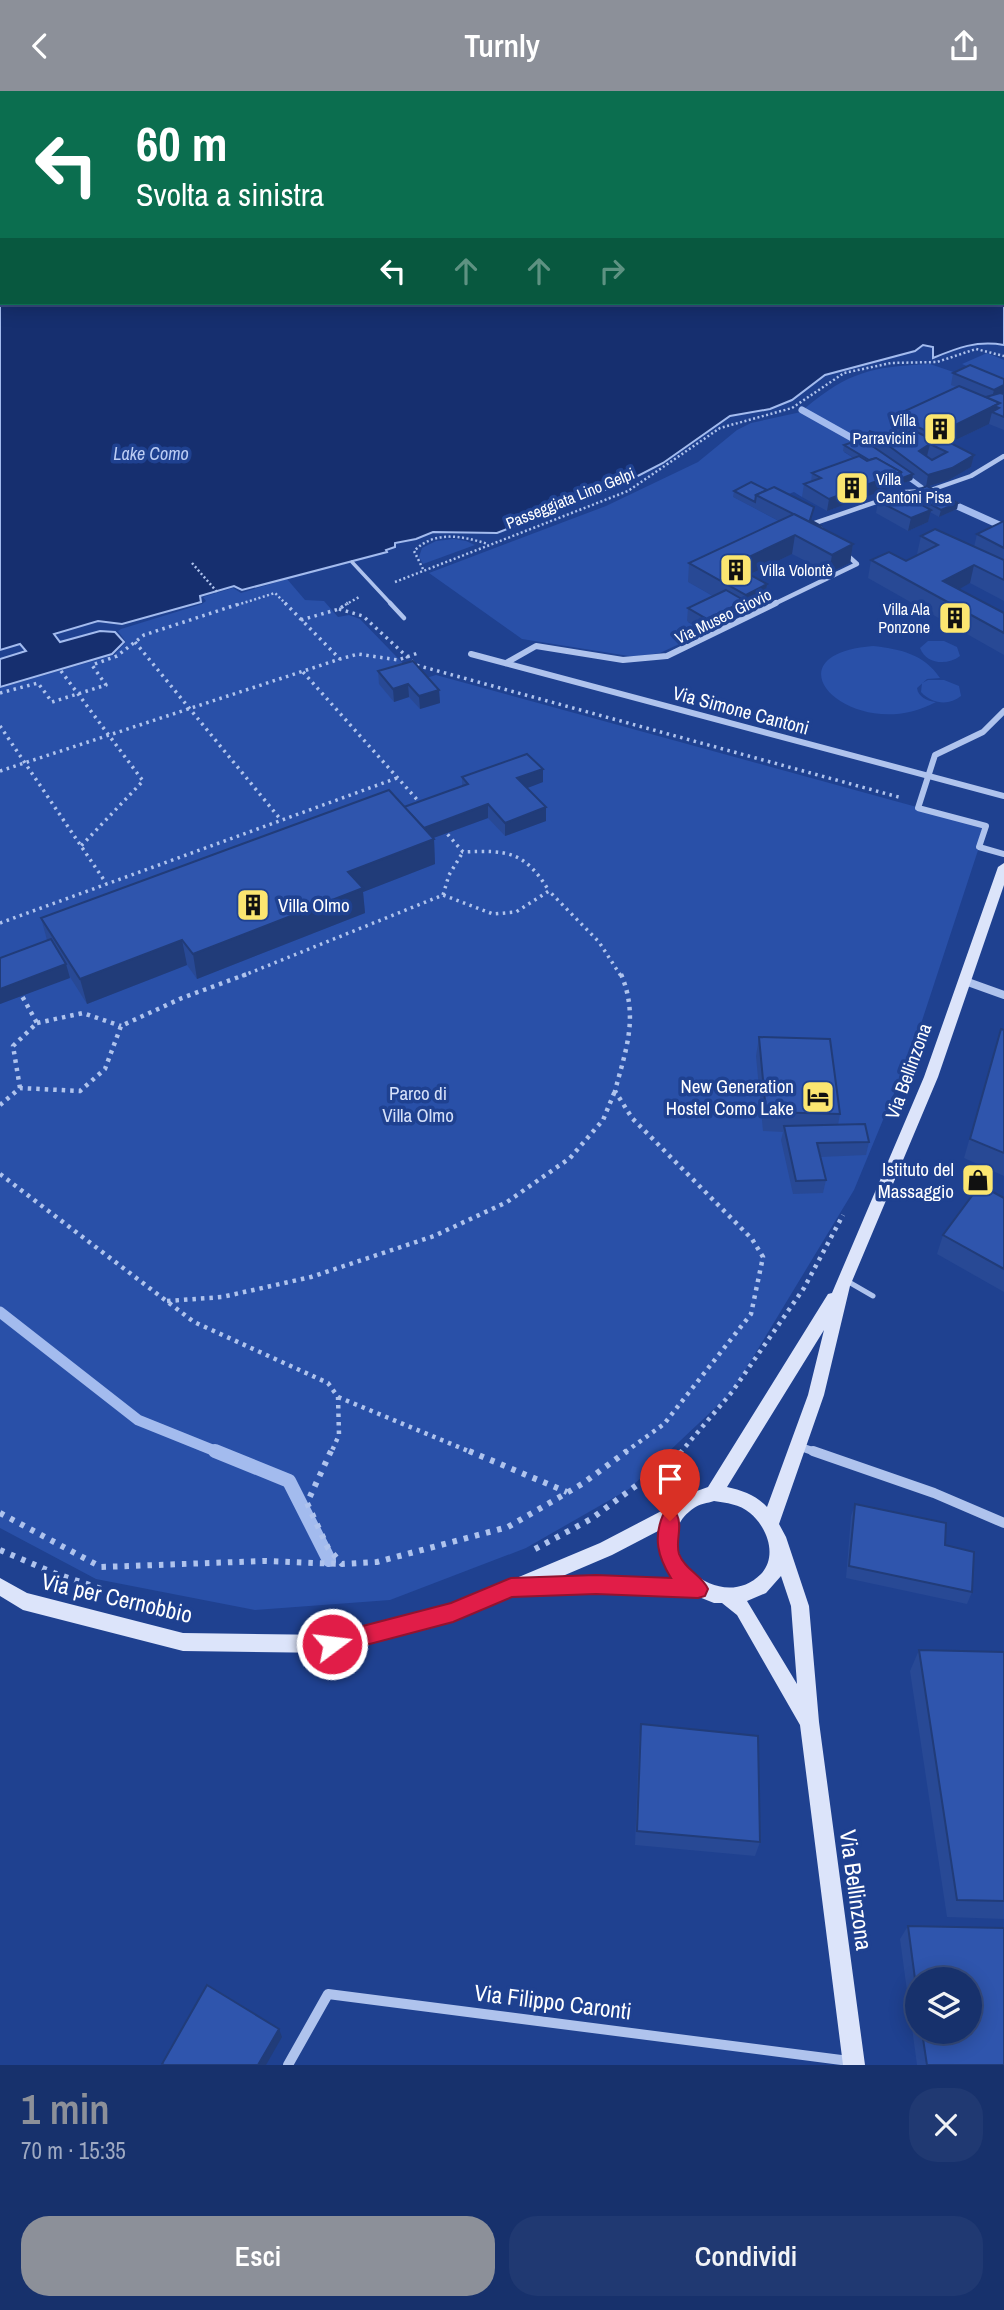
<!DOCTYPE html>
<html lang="it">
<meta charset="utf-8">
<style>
body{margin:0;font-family:"Archivo Narrow",sans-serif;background:#203972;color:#f1f3f6;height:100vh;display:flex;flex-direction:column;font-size:26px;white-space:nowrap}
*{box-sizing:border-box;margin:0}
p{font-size:23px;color:#9ea9c2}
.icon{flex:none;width:38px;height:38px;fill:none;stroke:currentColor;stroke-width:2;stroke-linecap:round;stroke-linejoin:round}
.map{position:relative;height:1974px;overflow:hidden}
.drawer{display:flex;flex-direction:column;background:#17316c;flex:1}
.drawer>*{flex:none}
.top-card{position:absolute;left:0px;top:0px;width:1004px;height:214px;box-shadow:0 4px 18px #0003,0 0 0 2px #364c7f;background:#0b6e4f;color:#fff;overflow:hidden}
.tools{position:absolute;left:905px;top:1876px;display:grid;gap:14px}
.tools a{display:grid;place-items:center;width:77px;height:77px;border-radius:50%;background:#17316c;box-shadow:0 4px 18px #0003,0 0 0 2px #364c7f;font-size:35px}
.pin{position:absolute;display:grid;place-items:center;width:60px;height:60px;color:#fff;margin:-72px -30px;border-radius:50% 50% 50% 0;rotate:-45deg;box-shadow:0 0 7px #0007}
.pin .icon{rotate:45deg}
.me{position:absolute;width:77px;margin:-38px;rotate:75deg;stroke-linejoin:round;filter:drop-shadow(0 0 5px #0008)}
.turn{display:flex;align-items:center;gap:24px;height:147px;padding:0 21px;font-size:32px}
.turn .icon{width:91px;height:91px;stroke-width:2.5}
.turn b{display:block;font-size:49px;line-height:60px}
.lanes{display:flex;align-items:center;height:66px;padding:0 21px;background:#0003;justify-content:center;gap:35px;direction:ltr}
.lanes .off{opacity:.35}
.round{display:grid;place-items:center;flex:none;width:74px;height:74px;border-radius:28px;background:#203972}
.headline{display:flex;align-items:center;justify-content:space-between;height:119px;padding:0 21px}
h1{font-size:42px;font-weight:600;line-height:52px;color:#8c9099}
.primary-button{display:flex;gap:14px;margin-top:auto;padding:14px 21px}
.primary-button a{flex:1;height:80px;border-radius:28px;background:#8c9099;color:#fff;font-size:28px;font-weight:600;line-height:80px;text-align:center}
.primary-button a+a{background:#203972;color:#f1f3f6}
header{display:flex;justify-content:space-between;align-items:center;height:91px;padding:0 21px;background:#8c9099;color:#fff;font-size:32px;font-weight:600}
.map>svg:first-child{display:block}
.green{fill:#2950a8}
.water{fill:#162f6f;stroke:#a3bbee;stroke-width:2;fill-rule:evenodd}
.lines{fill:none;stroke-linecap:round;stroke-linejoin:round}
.stream-far2{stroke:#a3bbee;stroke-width:7}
.stream-far1{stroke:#a3bbee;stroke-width:11}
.stream{stroke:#a3bbee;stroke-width:14}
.path-far3{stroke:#afc3ed;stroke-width:2.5;stroke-dasharray:2 2.5;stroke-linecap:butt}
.path-far2{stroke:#afc3ed;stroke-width:3.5;stroke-dasharray:2.5 4.5;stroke-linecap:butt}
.path-far1{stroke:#afc3ed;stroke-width:4.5;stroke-dasharray:3.5 5;stroke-linecap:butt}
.path{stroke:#afc3ed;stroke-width:6;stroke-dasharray:4.5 7;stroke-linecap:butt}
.lane-far2{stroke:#afc3ed;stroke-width:3.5}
.lane-far1{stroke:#afc3ed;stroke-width:4.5}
.lane{stroke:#afc3ed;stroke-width:5}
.street-far3{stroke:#afc3ed;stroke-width:4.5}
.street-far2{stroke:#afc3ed;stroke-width:6}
.street-far1{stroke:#afc3ed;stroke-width:8}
.street{stroke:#afc3ed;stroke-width:10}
.secondary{fill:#dce4fa;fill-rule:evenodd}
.wall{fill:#284995;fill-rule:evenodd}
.shaded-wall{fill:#213c79}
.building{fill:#2f55ad;stroke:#213c79;stroke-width:2;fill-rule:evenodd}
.route{fill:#e11d48;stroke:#92132f;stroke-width:2}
.labels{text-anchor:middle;stroke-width:7;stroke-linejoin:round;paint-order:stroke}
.far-poi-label{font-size:16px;fill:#fff;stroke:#1f4190;text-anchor:end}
.far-street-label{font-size:16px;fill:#fff;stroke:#1f4190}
.far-water-label{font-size:18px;font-style:italic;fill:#bccdf4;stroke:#1f4190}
.street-label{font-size:19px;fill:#fff;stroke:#1f4190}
.poi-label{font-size:19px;fill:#fff;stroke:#1f4190;text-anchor:end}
.park-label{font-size:19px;fill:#d5e0f9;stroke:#1f4190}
.near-street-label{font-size:23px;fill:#fff;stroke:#1f4190}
</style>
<header><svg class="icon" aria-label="back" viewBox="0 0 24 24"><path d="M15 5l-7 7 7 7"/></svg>Turnly<svg class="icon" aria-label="share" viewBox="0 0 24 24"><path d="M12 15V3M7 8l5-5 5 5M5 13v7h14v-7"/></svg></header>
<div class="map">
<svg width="1004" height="1974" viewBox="0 0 1004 1974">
<rect width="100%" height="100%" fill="#1f4190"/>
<g class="green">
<polygon points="987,262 1004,269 1004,291 962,273"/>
<path d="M930,273l38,13 30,28 -106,28 17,9 -39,4 -66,-37c46,-38 67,-42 126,-45z"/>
<polygon points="801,321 861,355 844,361 873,379 802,406 794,401 772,409 734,406 796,439 689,491 725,512 688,531 705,541 660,562 635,566 522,548 429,482 606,415 698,371 737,339 751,332"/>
<polygon points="454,448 466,450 475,454 423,473 419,466 422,457 436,450"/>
<polygon points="287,488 305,509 324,510 338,526 349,524 360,528 419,589 436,584 986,735 914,954 854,1099 732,1301 629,1398 526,1457 390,1509 255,1519 96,1488 0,1437 0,597 114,564 126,551 118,540 121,538 202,513 206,510 203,506 233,497 241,502"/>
<path d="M928,550h16l13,6 3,9c-13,10 -34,8 -40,-8z"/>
<path d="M873,555c27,3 51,8 67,32l-13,1 -10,9c1,9 10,13 19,14 -83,45 -175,-47 -63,-56z"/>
<path d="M928,589h16l15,6 2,10c-12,10 -29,8 -40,-4l1,-9z"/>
</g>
<path class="water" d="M0,0h1004v254c-27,-5 -47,3 -71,13v-11l-10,-2 -8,6 -90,24 -33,25 -22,9 -40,7 -67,47 -33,17 -133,53 -64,-1 -17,7 -21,4v4l-9,3 1,2 -145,38 -8,-4 -34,10 1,6 -79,22 -24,-3 -44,13 6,8 40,-11 15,1 9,10 -12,12 -112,33v-28l26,-8 -6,-7 -20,6zM2,2h1001v210h-1001z"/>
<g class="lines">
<g class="stream-far2">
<polyline points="802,319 868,356"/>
<polyline points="901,380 922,395"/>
<polyline points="946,410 1004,436"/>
</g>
<polyline class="stream-far1" points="0,1221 138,1329 220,1362"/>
<polyline class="stream" points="215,1360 289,1390 329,1469"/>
<g class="path-far3">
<polyline points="192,472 218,502"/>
<path d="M423,478l-9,-18c21,-21 48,-15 74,-7"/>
<polyline points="395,491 628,400 720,337 792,317 844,282 891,272 937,271 976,258 1004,265"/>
<polyline points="237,514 275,502 287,514"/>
<polyline points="345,514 359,506"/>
</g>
<g class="path-far2">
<polyline points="285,512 340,568"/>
<polyline points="339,518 363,525 416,574 902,707"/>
<polyline points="301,529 339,518 348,512"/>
<polyline points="135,551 281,729"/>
<polyline points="61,580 143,690 81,755"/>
<polyline points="303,581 421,713"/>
<polyline points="0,602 38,592 52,611 106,594 92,574 117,565 144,544 242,512"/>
<polyline points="0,635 106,792"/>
<polyline points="0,680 340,568 358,563 398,569 418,562"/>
<path d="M443,738l20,23c44,-2 62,-1 86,39"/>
<polyline points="443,804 449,784 463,761"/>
<polyline points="0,832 397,687"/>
<polyline points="242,885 443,804 493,823 516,821 549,800 599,851 621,885"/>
</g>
<g class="path-far1">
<path d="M621,883c18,43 5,75 -6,117l17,27 120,121 11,18 -12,57 -87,110 -40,29"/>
<polyline points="37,932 83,922 121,935"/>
<polyline points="20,997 13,955 37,932 22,905"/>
<polyline points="0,1014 20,997 80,1000 105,978 121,935 182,907 247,883"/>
<polyline points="0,1083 194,1231 328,1292 338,1306 339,1344 331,1362"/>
<polyline points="167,1210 222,1206 311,1186 434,1145 507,1111 570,1067 603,1029 615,1000"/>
<polyline points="338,1306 473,1362"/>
<polyline points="680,1362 732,1301 804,1197 843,1124"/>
</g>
<g class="path">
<polyline points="331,1360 307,1412 328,1457 342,1473 377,1471 508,1436 582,1393 627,1360"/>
<polyline points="469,1360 567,1401"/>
<polyline points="0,1422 101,1476 265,1470 341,1473"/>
<polyline points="535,1458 591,1428 683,1360"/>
<polyline points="0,1459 54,1482 131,1508"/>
</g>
<polyline class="lane-far2" points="352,471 392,514"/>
<polyline class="lane-far1" points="390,512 404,527"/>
<polyline class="lane" points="847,1190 873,1205"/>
<g class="street-far3">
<polyline points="820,437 815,432 905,401 928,400 971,385 1004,365"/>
<polyline points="772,514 857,473 846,463"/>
</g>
<g class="street-far2">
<polyline points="471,563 1004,705"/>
<polyline points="506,572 536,555 623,569 667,565 776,512"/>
<polyline points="1004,620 983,641 935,664 918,717 986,735 979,756 1004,763"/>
</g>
<g class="street-far1">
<polyline points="965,890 1004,904"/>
<polyline points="798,1355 818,1362"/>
</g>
<g class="street">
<polyline points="813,1360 934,1402 1004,1432"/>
<polyline points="288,1974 328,1903 849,1970"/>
</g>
<path class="secondary" d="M1004,772v22l-66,192 -88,209 -26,109 -45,129 7,13 23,69 10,116 46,343h-22l-43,-340 -63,-110 -15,-12h-8l-15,-6 -104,-4 -76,1 -66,28 -120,31 -150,-2 -160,-41 -23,-14v-18l27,15 156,40 150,2 119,-30 148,-62 71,-37 12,-10 25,-9 120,-193 4,-1 92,-216 74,-210zM824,1239l-16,65 -41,112c-10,-11 -25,-17 -40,-20zM714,1410c13,2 25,3 36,12 17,14 28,43 11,61 -44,44 -120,-30 -67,-66 5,-4 14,-5 20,-7zM660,1439v23l14,27 -116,-2 54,-23zM781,1485l10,30 6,78 -50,-83 19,-8z"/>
</g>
<g class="wall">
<polygon points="953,282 1004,288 1004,339 989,333 950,352 974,364 971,376 949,389 927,396 958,412 957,418 939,426 930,421 928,431 908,440 876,422 878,410 909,407 910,402 925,396 913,387 912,389 827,420 802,406 804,393 811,391 812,382 854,367 843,360 844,354 867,352 869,340 897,351 901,347 891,343 894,325 956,296 951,294"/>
<polygon points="751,391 821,437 853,453 850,472 829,482 792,463 749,484 767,493 765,512 705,541 687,530 688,517 713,505 688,491 689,472 779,430 733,406 734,400"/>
<polygon points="1004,430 1004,510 970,492 958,498 1004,522 1004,564 868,487 871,469 906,470 918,464 917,463 921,445 974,456 977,443"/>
<polygon points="378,580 439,599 440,612 420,618 409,606 394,611 379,593"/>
<polygon points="462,686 543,691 527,697 546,716 546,730 505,745 488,727 433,747 434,748 435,773 363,801 365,822 197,888 187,874 87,913 70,886 0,913 47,849 41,827 404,716 462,695"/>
<polygon points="1001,938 1004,939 1004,1085 964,1067"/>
<polygon points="759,946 840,1023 838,1034 869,1051 866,1064 820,1066 826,1089 823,1102 793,1103 781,1049 783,1041 763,1040 756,965"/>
<polygon points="1004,1107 1004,1201 937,1163 943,1144"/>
<polygon points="855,1413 945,1454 972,1501 967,1513 846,1487 851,1425"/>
<polygon points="919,1559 1004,1561 1004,1828 947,1826 910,1580"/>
<polygon points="641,1634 760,1751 755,1765 635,1754 639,1649"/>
<path d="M908,1835l96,139h-87l-17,-126zM917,1888l53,53h-53z"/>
</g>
<g class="shaded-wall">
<polygon points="1004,294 1004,304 991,311 994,299"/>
<polygon points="1000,312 998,323 992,321 989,333 939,357 933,354 935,344"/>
<polygon points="930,353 927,365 919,360"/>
<polygon points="974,364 971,376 949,389 926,396 928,384"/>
<polygon points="901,381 913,383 912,389 827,420 829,408"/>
<polygon points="958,412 957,418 939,426 941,419"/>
<polygon points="931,419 928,431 908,440 911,427"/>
<polygon points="795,444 792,463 730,493 732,474"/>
<polygon points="853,453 850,472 829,482 832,464"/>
<polygon points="974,474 970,492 942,508 943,490"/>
<polygon points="767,493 765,512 744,523 746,504"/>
<polygon points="745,510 743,523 705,541 707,528"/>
<polygon points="408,593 409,606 394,611 393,598"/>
<polygon points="439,599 440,612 420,618 419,605"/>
<polygon points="543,678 543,691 517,701 517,687"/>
<polygon points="488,713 488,727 417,753 416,739"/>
<polygon points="546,716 546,730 505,745 505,732"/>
<polygon points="434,748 435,773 363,801 365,822 197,888 193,863 348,781"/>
<polygon points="182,849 187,874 87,913 80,888"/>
<polygon points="66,873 70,887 0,913 0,898"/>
<polygon points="279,1938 282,1946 266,1974 258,1974"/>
</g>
<g class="building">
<polygon points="970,274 1004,288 1004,294 994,299 953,282"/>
<polygon points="959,295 1000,312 935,344 894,325"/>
<polygon points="1000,302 1004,303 1004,326 992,321 999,317 994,315 1000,312 986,306"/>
<path d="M912,339l22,10 5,-3 35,18 -22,13 -24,7 -59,-44 28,11zM930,353l17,8 -15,8 -13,-9z"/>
<polygon points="862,348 913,383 900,388 901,381 876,367 869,369 844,354"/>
<polygon points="859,365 867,370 876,367 901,381 829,408 804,393 821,387 812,382"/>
<polygon points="751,391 767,399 756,404 755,411 734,400"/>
<polygon points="927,395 958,412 941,419 910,402"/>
<polygon points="774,396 814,416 810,429 821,435 819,436 756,404"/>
<polygon points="898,401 931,419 911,427 878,410"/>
<polygon points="794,423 853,453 832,464 795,444 732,474 767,493 746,504 689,472"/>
<polygon points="1004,430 1004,457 977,443"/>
<polygon points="935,438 1004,469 1004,489 974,474 943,490 1004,522 1004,542 871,469 889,461 906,470 938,454 921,445"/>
<polygon points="726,499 745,510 707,528 688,517"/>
<polygon points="413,570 439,599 419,605 408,593 393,598 378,580"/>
<polygon points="527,663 543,678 517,687 546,716 505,732 488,713 424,737 404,716 468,693 462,686"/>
<polygon points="389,699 434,748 348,781 363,797 193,863 182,849 80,888 41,827"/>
<polygon points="51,848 66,873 0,898 0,867"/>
<polygon points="1001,938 1004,939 1004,1062 970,1048"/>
<polygon points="759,946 830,948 840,1023 766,1021"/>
<polygon points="865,1033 869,1051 817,1052 826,1089 796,1090 784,1035"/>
<polygon points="980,1094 1004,1107 1004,1178 943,1144"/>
<polygon points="855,1413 946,1432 945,1454 974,1461 972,1501 849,1475"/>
<polygon points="919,1559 1004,1561 1004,1810 957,1809"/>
<polygon points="641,1633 758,1645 760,1751 637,1740"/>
<polygon points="908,1835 1004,1837 1004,1974 927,1974 922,1941 970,1941 970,1888 917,1888 917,1903"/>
<polygon points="207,1894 279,1938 258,1974 164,1974 162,1973"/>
</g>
<path class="route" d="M670,1421l7,3c6,12 -2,26 2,39 6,16 23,21 29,35l-3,7 -7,2 -102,-4 -84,3 -59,25 -121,32 -7,-3 -3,-7 3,-7 7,-3 119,-31 60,-25 85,-3 75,3c-13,-21 -18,-40 -8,-63z"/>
<defs>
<symbol id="building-square" viewBox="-11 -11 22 22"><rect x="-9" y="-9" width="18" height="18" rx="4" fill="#fbe670" stroke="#1f4190"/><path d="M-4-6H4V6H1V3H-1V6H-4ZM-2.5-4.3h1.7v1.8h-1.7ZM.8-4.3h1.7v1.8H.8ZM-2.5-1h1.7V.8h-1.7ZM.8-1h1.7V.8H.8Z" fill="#111"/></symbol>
<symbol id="hotel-square" viewBox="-11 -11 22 22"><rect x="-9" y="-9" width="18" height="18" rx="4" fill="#fbe670" stroke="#1f4190"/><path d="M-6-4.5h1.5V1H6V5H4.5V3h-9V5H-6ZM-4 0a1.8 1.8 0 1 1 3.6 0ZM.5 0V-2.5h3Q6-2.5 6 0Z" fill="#111"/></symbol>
<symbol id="shop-square" viewBox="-11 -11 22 22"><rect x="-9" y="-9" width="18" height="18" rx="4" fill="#fbe670" stroke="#1f4190"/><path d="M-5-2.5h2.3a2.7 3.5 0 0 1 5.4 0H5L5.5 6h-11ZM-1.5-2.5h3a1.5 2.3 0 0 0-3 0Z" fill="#111"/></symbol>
</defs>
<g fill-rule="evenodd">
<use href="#building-square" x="921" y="319" width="38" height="38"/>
<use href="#building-square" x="833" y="378" width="38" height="38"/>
<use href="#building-square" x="717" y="460" width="38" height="38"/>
<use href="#building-square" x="936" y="508" width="38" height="38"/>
<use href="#building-square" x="234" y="795" width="38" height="38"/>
<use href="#hotel-square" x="799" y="987" width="38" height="38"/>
<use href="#shop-square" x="959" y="1070" width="38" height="38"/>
</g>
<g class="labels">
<g class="far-poi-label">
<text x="916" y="335">Villa<tspan x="916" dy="18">Parravicini</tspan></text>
<text x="876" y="394" text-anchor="start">Villa<tspan x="876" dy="18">Cantoni Pisa</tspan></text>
<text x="760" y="485" text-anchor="start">Villa Volontè</text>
<text x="930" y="524">Villa Ala<tspan x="930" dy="18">Ponzone</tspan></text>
</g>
<g class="far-street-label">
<text transform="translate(570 407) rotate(-22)" y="6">Passeggiata Lino Gelpi</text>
<text transform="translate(723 525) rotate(-26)" y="6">Via Museo Giovio</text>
</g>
<g class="far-water-label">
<text x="151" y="369">Lake Como</text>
</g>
<g class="street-label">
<text transform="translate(741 619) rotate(15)" y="7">Via Simone Cantoni</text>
<text transform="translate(908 980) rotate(-70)" y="7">Via Bellinzona</text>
</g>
<g class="poi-label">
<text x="278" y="821" text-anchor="start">Villa Olmo</text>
<text x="794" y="1002">New Generation<tspan x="794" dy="22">Hostel Como Lake</tspan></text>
<text x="954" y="1085">Istituto del<tspan x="954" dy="22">Massaggio</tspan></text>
</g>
<g class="park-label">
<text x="418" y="1009">Parco di<tspan x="418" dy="22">Villa Olmo</tspan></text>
</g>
<g class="near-street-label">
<text transform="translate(117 1507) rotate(13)" y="8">Via per Cernobbio</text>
<text transform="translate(856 1799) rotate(82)" y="8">Via Bellinzona</text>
<text transform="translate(553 1911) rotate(7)" y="8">Via Filippo Caronti</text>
</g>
</g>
</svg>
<div class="tools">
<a><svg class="icon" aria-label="layers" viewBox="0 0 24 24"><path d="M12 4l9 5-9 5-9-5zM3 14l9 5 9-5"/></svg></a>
</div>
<div class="pin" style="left:670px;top:1430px;background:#d93025"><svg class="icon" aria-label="arrive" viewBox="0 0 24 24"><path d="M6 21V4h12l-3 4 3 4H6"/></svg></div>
<svg class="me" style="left:332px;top:1553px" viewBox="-20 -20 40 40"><circle r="17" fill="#e11d48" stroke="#fff" stroke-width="3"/><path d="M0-11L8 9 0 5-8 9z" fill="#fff"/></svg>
<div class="top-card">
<div class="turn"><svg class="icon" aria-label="left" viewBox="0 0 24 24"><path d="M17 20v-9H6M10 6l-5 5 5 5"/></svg><div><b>60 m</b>Svolta a sinistra</div></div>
<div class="lanes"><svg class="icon" aria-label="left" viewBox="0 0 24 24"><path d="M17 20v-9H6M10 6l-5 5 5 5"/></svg><svg class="icon off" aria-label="ahead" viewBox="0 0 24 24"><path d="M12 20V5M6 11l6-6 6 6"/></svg><svg class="icon off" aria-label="ahead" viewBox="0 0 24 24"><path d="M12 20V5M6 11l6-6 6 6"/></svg><svg class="icon off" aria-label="right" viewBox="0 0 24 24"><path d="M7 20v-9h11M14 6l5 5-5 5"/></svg></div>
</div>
</div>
<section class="drawer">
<div class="headline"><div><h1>1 min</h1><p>70 m · 15:35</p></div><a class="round"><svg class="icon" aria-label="close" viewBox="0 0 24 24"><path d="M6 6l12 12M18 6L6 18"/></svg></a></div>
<div class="primary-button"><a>Esci</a><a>Condividi</a></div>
</section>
